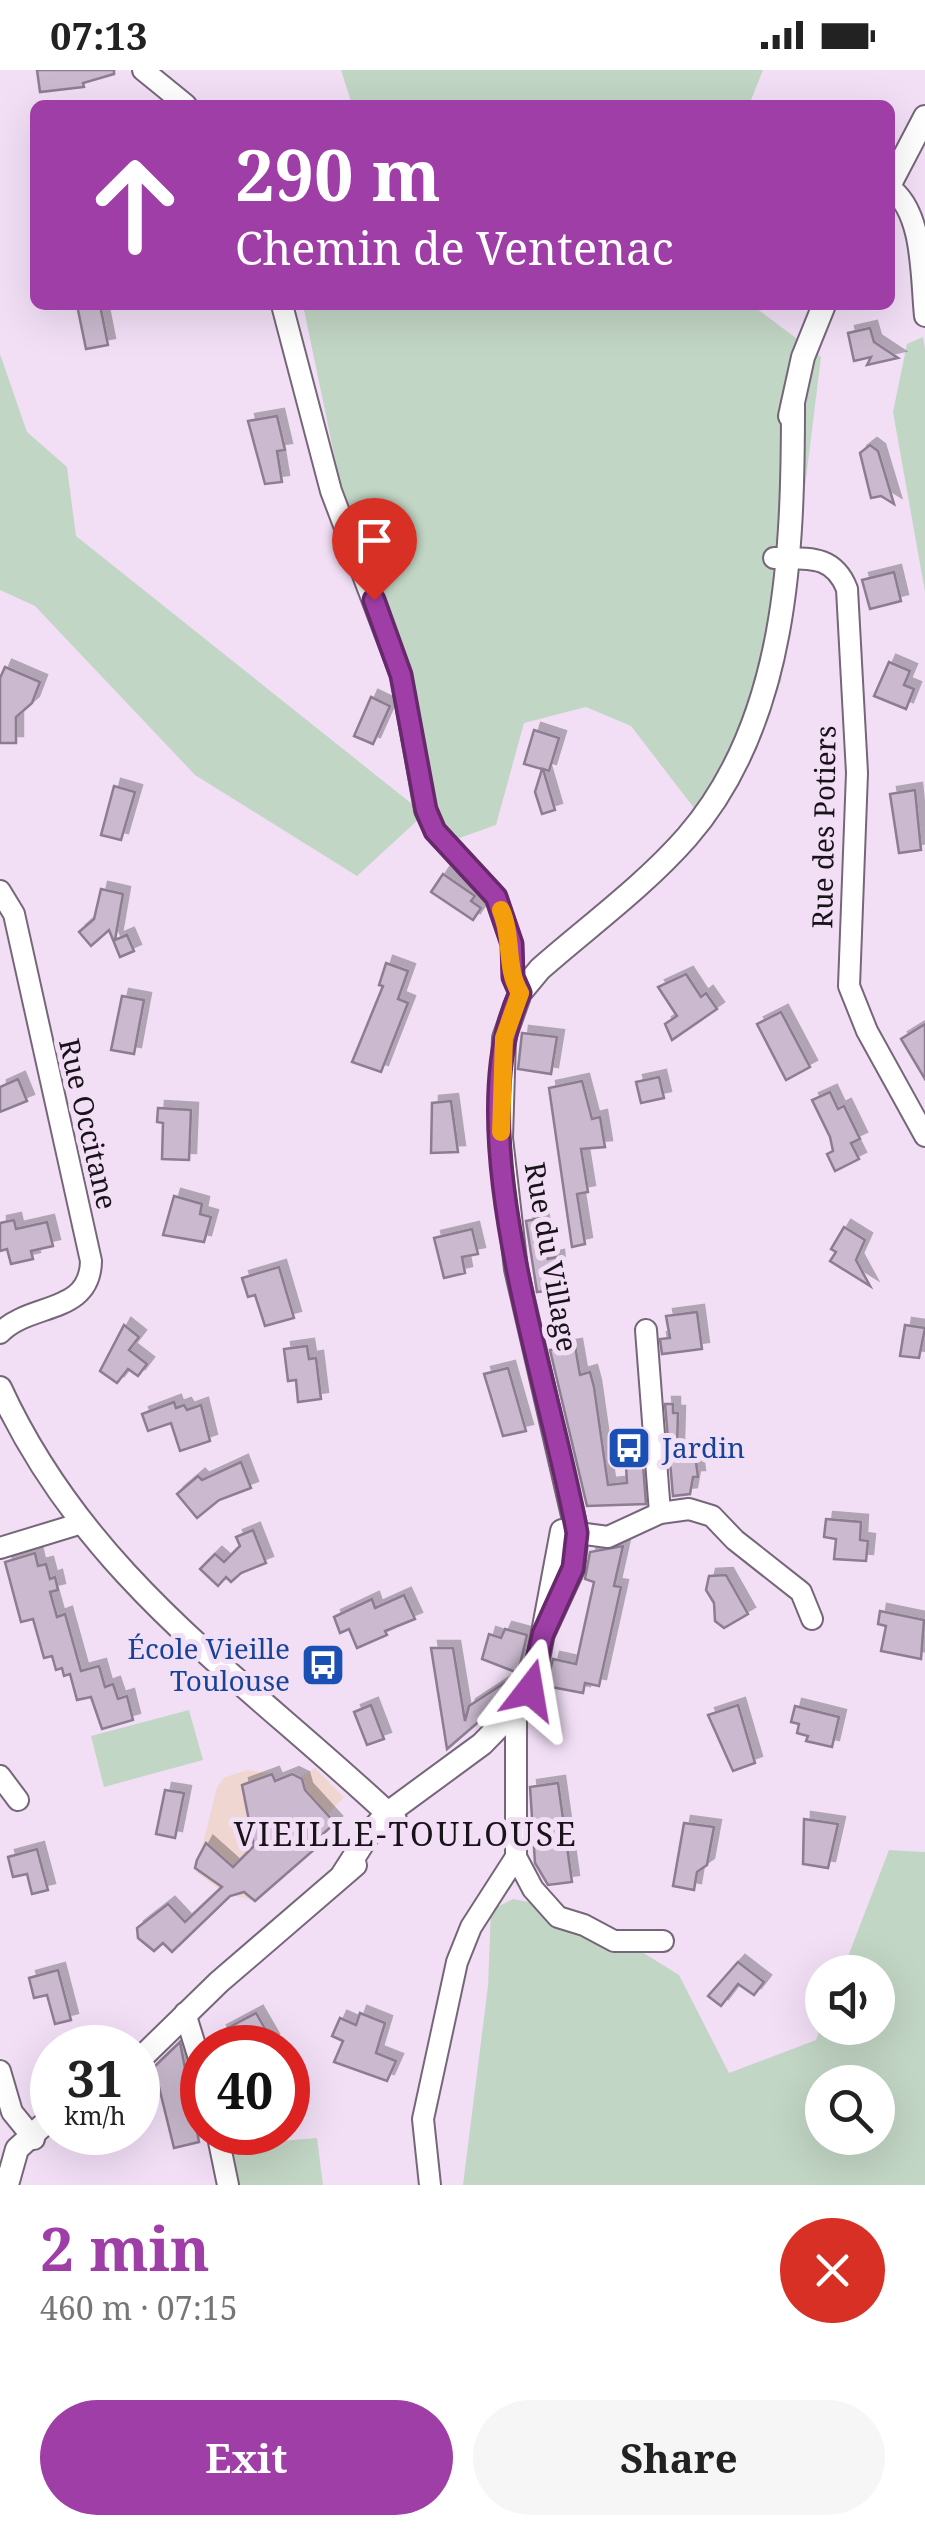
<!DOCTYPE html>
<meta charset="utf-8">
<style>
body{margin:0;font-family:"Noto Serif",serif;background:#f6f6f6;color:#222;height:100vh;display:flex;flex-direction:column;font-size:38px;white-space:nowrap}
*{box-sizing:border-box;margin:0}
p{font-size:32px;color:#767676}
.icon{flex:none;width:55px;height:55px;fill:none;stroke:currentColor;stroke-width:2;stroke-linecap:round;stroke-linejoin:round}
.map{position:relative;height:2115px;overflow:hidden}
.panel{display:flex;flex-direction:column;background:#fff;flex:1}
.panel>*{flex:none}
.hud{position:absolute;left:30px;top:30px;width:865px;height:210px;border-radius:15px;box-shadow:0 10px 40px #0002;background:#9e3ea6;color:#fff;overflow:hidden}
.controls{position:absolute;left:805px;top:1885px;display:grid;gap:20px}
.controls a{display:grid;place-items:center;width:90px;height:90px;border-radius:50%;background:#fff;box-shadow:0 10px 40px #0002;font-size:50px}
.speed{position:absolute;left:30px;top:1955px;display:flex;gap:20px;font-size:50px;font-weight:700;text-align:center}
.speed>*{display:grid;place-content:center;width:130px;height:130px;border-radius:50%;background:#fff;box-shadow:0 10px 40px #0002;line-height:1}
.speed small{font-size:25px;font-weight:400}
.speed .limit{border:15px solid #d22;background:#fff;color:#111}
.pin{position:absolute;display:grid;place-items:center;width:85px;height:85px;color:#fff;margin:-102px -42px;border-radius:50% 50% 50% 0;rotate:-45deg;box-shadow:0 0 10px #0007}
.pin .icon{rotate:45deg}
.me{position:absolute;width:110px;margin:-55px;rotate:14deg;stroke-linejoin:round;filter:drop-shadow(0 0 8px #0008)}
.turn{display:flex;align-items:center;gap:35px;height:210px;padding:0 40px;font-size:45px}
.turn .icon{width:130px;height:130px;stroke-width:2.5}
.turn b{display:block;font-size:70px;line-height:85px}
.round{display:grid;place-items:center;flex:none;width:105px;height:105px;border-radius:52px;background:#f6f6f6}
.overview{display:flex;align-items:center;justify-content:space-between;height:170px;padding:0 40px}
h1{font-size:60px;font-weight:700;line-height:75px;color:#9e3ea6}
.primary-button{display:flex;gap:20px;margin-top:auto;padding:20px 40px}
.primary-button a{flex:1;height:115px;border-radius:60px;background:#9e3ea6;color:#fff;font-size:40px;font-weight:700;line-height:115px;text-align:center}
.primary-button a+a{background:#f6f6f6;color:#222}
.status{display:flex;justify-content:space-between;align-items:center;height:70px;padding:0 50px;background:#fff;direction:ltr}
.status svg{height:28px;fill:currentColor}
.map>svg:first-child{display:block}
.education{fill:#f0d6d0}
.green{fill:#c2d6c5;fill-rule:evenodd}
.building{fill:#cbbacf;stroke:#8d7d91;stroke-width:2.5;filter:url(#shadow)}
.lines{fill:none;stroke-linecap:round;stroke-linejoin:round}
.minor-casing{stroke:#766679;stroke-width:24}
.tertiary-casing{stroke:#766679;stroke-width:26}
.minor{stroke:#fff;stroke-width:20}
.tertiary{stroke:#fff;stroke-width:22}
.route-casing{stroke:#67286c;stroke-width:25}
.route{stroke:#9e3ea6;stroke-width:18}
.slow{stroke:#f59e0b;stroke-width:18}
.labels{text-anchor:middle;stroke-width:10;stroke-linejoin:round;paint-order:stroke}
.street-label{font-size:28px;fill:#181219;stroke:#f2dff6}
.transit-label{font-size:28px;fill:#164399;stroke:#f2dff6;text-anchor:start}
.quarter-label{font-size:32px;letter-spacing:2.5px;fill:#181219;stroke:#f2dff6}
</style>
<div class="status"><b>07:13</b><svg viewBox="0 0 49 12"><path d="M0 12V9h3v3zM5 12V6h3v6zM10 12V3h3v9zM15 12V0h3v12zM26 1h20v11H26zM47 4h2v5h-2z"/></svg></div>
<div class="map">
<svg width="925" height="2115" viewBox="0 0 925 2115">
<defs>
<filter id="shadow"><feDropShadow dx="7" dy="-7" stdDeviation="0" flood-color="#0004"/></filter>
</defs>
<rect width="100%" height="100%" fill="#f2dff6"/>
<polygon class="education" points="315,1698 344,1727 328,1744 335,1753 313,1773 316,1778 255,1831 224,1823 196,1802 217,1717 225,1707 248,1700 272,1704 275,1711 292,1704 300,1707"/>
<g class="green">
<polygon points="341,0 763,0 749,35 352,35"/>
<polygon points="303,235 752,235 821,287 781,612 694,738 631,656 586,637 524,653 496,755 451,771 419,749 357,806 195,705 35,536 0,520 0,284 27,362 67,397 76,466 412,734 430,702 380,515 345,437"/>
<polygon points="923,267 925,279 925,522 893,342 907,274"/>
<polygon points="189,1640 203,1690 104,1717 91,1666"/>
<path d="M889,1780l36,2v333h-462l25,-199 3,-76 22,-11 63,12 103,64 50,98 87,-33 6,-17v5h56v-56h-36zM822,2012h56v56h-56z"/>
<polygon points="317,2068 323,2115 240,2115 232,2075"/>
</g>
<g class="building">
<polygon points="37,0 114,0 114,4 83,13 84,17 40,22"/>
<polygon points="77,235 100,235 108,275 86,279"/>
<polygon points="870,258 874,272 898,288 867,295 871,287 854,291 848,263"/>
<polygon points="277,346 285,380 277,381 282,412 265,414 248,351"/>
<polygon points="870,375 878,381 894,434 881,426 871,428 860,383"/>
<polygon points="894,502 901,531 870,539 862,510"/>
<polygon points="889,592 910,601 904,615 914,619 906,639 874,626"/>
<polygon points="5,597 40,612 32,633 16,647 16,673 0,673 0,608"/>
<polygon points="371,627 390,636 373,674 354,666"/>
<polygon points="534,660 559,668 549,701 543,699 555,740 542,744 535,722 542,699 524,694"/>
<polygon points="114,716 135,722 121,770 101,765"/>
<polygon points="915,720 921,780 899,783 890,724"/>
<polygon points="443,804 475,826 471,831 481,838 473,850 431,822"/>
<polygon points="101,819 123,824 115,870 127,865 134,881 120,887 109,860 91,876 79,862 94,849"/>
<polygon points="386,893 408,901 398,929 408,933 381,1002 352,992 383,916 379,915"/>
<polygon points="686,904 701,927 706,923 717,939 672,970 665,954 677,946 658,917"/>
<polygon points="122,926 144,930 134,984 111,980"/>
<polygon points="781,942 810,997 786,1010 757,954"/>
<polygon points="925,954 925,1009 901,969"/>
<polygon points="522,963 557,967 551,1004 518,999"/>
<polygon points="659,1007 664,1028 641,1033 636,1012"/>
<polygon points="18,1009 27,1031 0,1042 0,1017"/>
<polygon points="582,1011 592,1049 600,1047 605,1077 581,1079 588,1122 577,1124 585,1174 572,1177 549,1018"/>
<polygon points="830,1022 838,1039 844,1036 860,1069 851,1073 859,1089 835,1101 827,1084 833,1081 830,1067 812,1030"/>
<polygon points="451,1031 458,1082 431,1083 432,1033"/>
<polygon points="158,1038 191,1040 189,1090 162,1089 163,1053 157,1052"/>
<polygon points="174,1126 202,1134 200,1144 211,1147 204,1172 163,1165"/>
<polygon points="541,1148 548,1189 557,1187 560,1219 537,1222 526,1151"/>
<polygon points="14,1150 16,1159 47,1152 53,1176 31,1181 33,1189 11,1194 7,1179 0,1181 0,1153"/>
<polygon points="844,1157 865,1170 856,1190 870,1216 830,1191 836,1182 831,1179"/>
<polygon points="472,1159 478,1184 462,1187 465,1203 444,1208 434,1168"/>
<polygon points="279,1197 294,1248 265,1256 255,1225 248,1227 242,1208"/>
<polygon points="697,1242 702,1279 662,1284 660,1269 670,1268 666,1246"/>
<polygon points="124,1255 139,1267 129,1280 147,1294 138,1306 128,1299 117,1313 100,1301"/>
<polygon points="905,1255 925,1258 919,1288 900,1286"/>
<polygon points="307,1276 309,1289 316,1288 321,1329 298,1332 296,1310 288,1311 284,1279"/>
<polygon points="575,1276 580,1305 590,1302 594,1317 608,1415 627,1413 626,1396 643,1395 646,1434 587,1436 550,1280"/>
<polygon points="508,1298 526,1361 503,1366 484,1304"/>
<polygon points="174,1332 176,1338 184,1335 187,1340 201,1335 210,1371 180,1381 171,1353 148,1361 142,1344"/>
<polygon points="665,1334 673,1334 673,1343 678,1343 677,1377 694,1377 698,1407 693,1407 690,1424 673,1426"/>
<polygon points="241,1392 251,1418 219,1430 197,1448 177,1424 198,1406 202,1410"/>
<polygon points="826,1449 861,1452 860,1470 868,1471 866,1491 834,1489 836,1469 824,1467"/>
<polygon points="253,1460 266,1493 241,1503 231,1512 226,1507 218,1516 200,1499 215,1484 224,1492 240,1476 236,1467"/>
<polygon points="623,1476 614,1516 621,1517 599,1616 585,1613 583,1623 546,1616 553,1589 576,1594 594,1512 585,1509 590,1482"/>
<polygon points="35,1483 38,1496 46,1494 50,1509 55,1507 58,1520 50,1522 57,1547 65,1544 81,1601 99,1596 105,1617 113,1614 118,1629 127,1626 133,1650 102,1659 91,1627 77,1630 70,1604 64,1606 62,1598 56,1600 52,1586 44,1588 33,1549 21,1552 5,1492"/>
<polygon points="726,1505 748,1544 724,1558 715,1551 714,1533 706,1520 709,1506"/>
<polygon points="404,1525 415,1549 385,1561 387,1565 357,1578 349,1559 340,1563 334,1547 372,1529 375,1538"/>
<polygon points="880,1541 924,1550 921,1589 881,1581 886,1556 878,1554"/>
<polygon points="505,1559 527,1565 518,1603 482,1589 489,1564 501,1568"/>
<polygon points="431,1578 453,1578 465,1651 469,1636 518,1604 504,1630 447,1679"/>
<polygon points="371,1635 384,1669 367,1675 354,1642"/>
<polygon points="738,1635 755,1693 733,1701 708,1645"/>
<polygon points="795,1636 839,1647 832,1677 806,1671 808,1666 797,1663 799,1654 791,1652"/>
<polygon points="272,1704 275,1711 292,1704 302,1709 305,1720 335,1753 312,1774 316,1778 255,1831 244,1822 230,1826 172,1882 163,1873 154,1881 138,1868 137,1858 168,1834 185,1852 222,1817 195,1798 197,1790 206,1773 233,1797 254,1776 242,1715"/>
<polygon points="558,1713 572,1812 548,1815 535,1793 530,1717"/>
<polygon points="165,1720 184,1723 175,1768 156,1764"/>
<polygon points="804,1749 838,1754 828,1798 803,1794"/>
<polygon points="684,1753 714,1757 707,1795 697,1802 694,1820 673,1816"/>
<polygon points="37,1779 48,1820 32,1824 27,1804 13,1807 8,1787"/>
<polygon points="738,1892 764,1912 754,1925 738,1914 721,1936 708,1926"/>
<polygon points="58,1900 71,1950 55,1954 47,1925 34,1928 29,1908"/>
<polygon points="256,1943 272,1971 262,1978 227,1978 220,1962"/>
<polygon points="360,1943 385,1953 376,1983 396,1991 387,2011 334,1992 343,1971 332,1966 340,1948 356,1955"/>
<polygon points="180,1972 199,2072 174,2078 154,1997"/>
</g>
<g class="lines">
<defs>
<g id="minor">
<polyline points="143,0 186,35"/>
<path d="M890,118c34,24 31,90 35,128"/>
<polyline points="282,235 331,421 401,605 425,740 435,761 496,827 512,874 513,907 520,923"/>
<path d="M774,488c32,1 59,-5 73,31l10,184 -8,213 18,45 58,105"/>
<path d="M0,821l14,23 77,347c-1,54 -61,41 -91,72"/>
<polyline points="646,1260 660,1443"/>
<polyline points="563,1461 608,1467 660,1443 689,1439 712,1446 735,1470 801,1522 812,1549"/>
<polyline points="0,1478 82,1453"/>
<polyline points="0,1706 18,1730"/>
<polyline points="516,1787 533,1819 558,1847 584,1855 614,1871 663,1871"/>
<polyline points="185,1943 202,1998"/>
<polyline points="0,2001 12,2042 34,2069"/>
<polyline points="217,2062 228,2115"/>
<polyline points="430,2115 423,2049 457,1892 471,1857 516,1787 516,1642"/>
</g>
<g id="tertiary">
<polyline points="890,114 925,47"/>
<polyline points="790,346 803,287 824,235"/>
<path d="M0,1318c88,192 247,292 395,432"/>
<path d="M543,1564l30,-65 4,-36 -61,-264 -15,-131 3,-100 16,-45 20,-24c49,-43 104,-83 147,-132 101,-116 106,-286 106,-433"/>
<polyline points="343,1804 370,1762 388,1743 482,1674 524,1631 536,1600 562,1461"/>
<polyline points="138,1991 219,1912 355,1795"/>
<polyline points="8,2111 17,2079 52,2047"/>
</g>
</defs>
<use href="#minor" class="minor-casing"/>
<use href="#tertiary" class="tertiary-casing"/>
<use href="#minor" class="minor"/>
<use href="#tertiary" class="tertiary"/>
</g>
<g class="lines">
<defs>
<path id="route" d="M374,530l27,75 25,135 9,21 61,66 16,47 1,33 7,16c-64,135 32,396 57,540l-4,35 -30,66 -13,56"/>
</defs>
<use href="#route" class="route-casing"/>
<use href="#route" class="route"/>
<path class="slow" d="M501,1062l3,-94 16,-45c-15,-24 -7,-56 -19,-83"/>
</g>
<defs>
<symbol id="bus-square" viewBox="-11 -11 22 22"><rect x="-9" y="-9" width="18" height="18" rx="4" fill="#1a4fb4" stroke="#f2dff6"/><path d="M-5-6H5V4H4V6H2V4H-2V6H-4V4H-5ZM-3.5-4V0h7V-4ZM-3.5 1.2v1.5H-2V1.2ZM2 1.2v1.5H3.5V1.2Z" fill="#fff"/></symbol>
</defs>
<g fill-rule="evenodd">
<use href="#bus-square" x="604" y="1353" width="50" height="50"/>
<use href="#bus-square" x="298" y="1570" width="50" height="50"/>
</g>
<g class="labels">
<g class="street-label">
<text transform="translate(824 757) rotate(-89)" y="10">Rue des Potiers</text>
<text transform="translate(88 1054) rotate(77)" y="10">Rue Occitane</text>
<text transform="translate(551 1187) rotate(80)" y="10">Rue du Village</text>
</g>
<g class="transit-label">
<text x="662" y="1388">Jardin</text>
<text x="290" y="1589" text-anchor="end">École Vieille<tspan x="290" dy="32">Toulouse</tspan></text>
</g>
<g class="quarter-label">
<text x="406" y="1776">VIEILLE-TOULOUSE</text>
</g>
</g>
</svg>
<div class="controls">
<a><svg class="icon" aria-label="sound" viewBox="0 0 24 24"><path d="M4 9h4l5-4v14l-5-4H4zM17 9q2 3 0 6"/></svg></a>
<a><svg class="icon" aria-label="search" viewBox="0 0 24 24"><circle cx="10" cy="10" r="6"/><path d="M15 15l6 6"/></svg></a>
</div>
<div class="speed"><div>31<small>km/h</small></div><div class="limit">40</div></div>
<div class="pin" style="left:374px;top:530px;background:#d93025"><svg class="icon" aria-label="arrive" viewBox="0 0 24 24"><path d="M6 21V4h12l-3 4 3 4H6"/></svg></div>
<svg class="me" style="left:530px;top:1620px" viewBox="-20 -20 40 40"><path d="M0-17L14 15 0 8-14 15z" fill="#9e3ea6" stroke="#fff" stroke-width="4"/></svg>
<div class="hud">
<div class="turn"><svg class="icon" aria-label="ahead" viewBox="0 0 24 24"><path d="M12 20V5M6 11l6-6 6 6"/></svg><div><b>290 m</b>Chemin de Ventenac</div></div>
</div>
</div>
<section class="panel">
<div class="overview"><div><h1>2 min</h1><p>460 m · 07:15</p></div><a class="round" style="background:#d93025;color:#fff"><svg class="icon" aria-label="close" viewBox="0 0 24 24"><path d="M6 6l12 12M18 6L6 18"/></svg></a></div>
<div class="primary-button"><a>Exit</a><a>Share</a></div>
</section>
